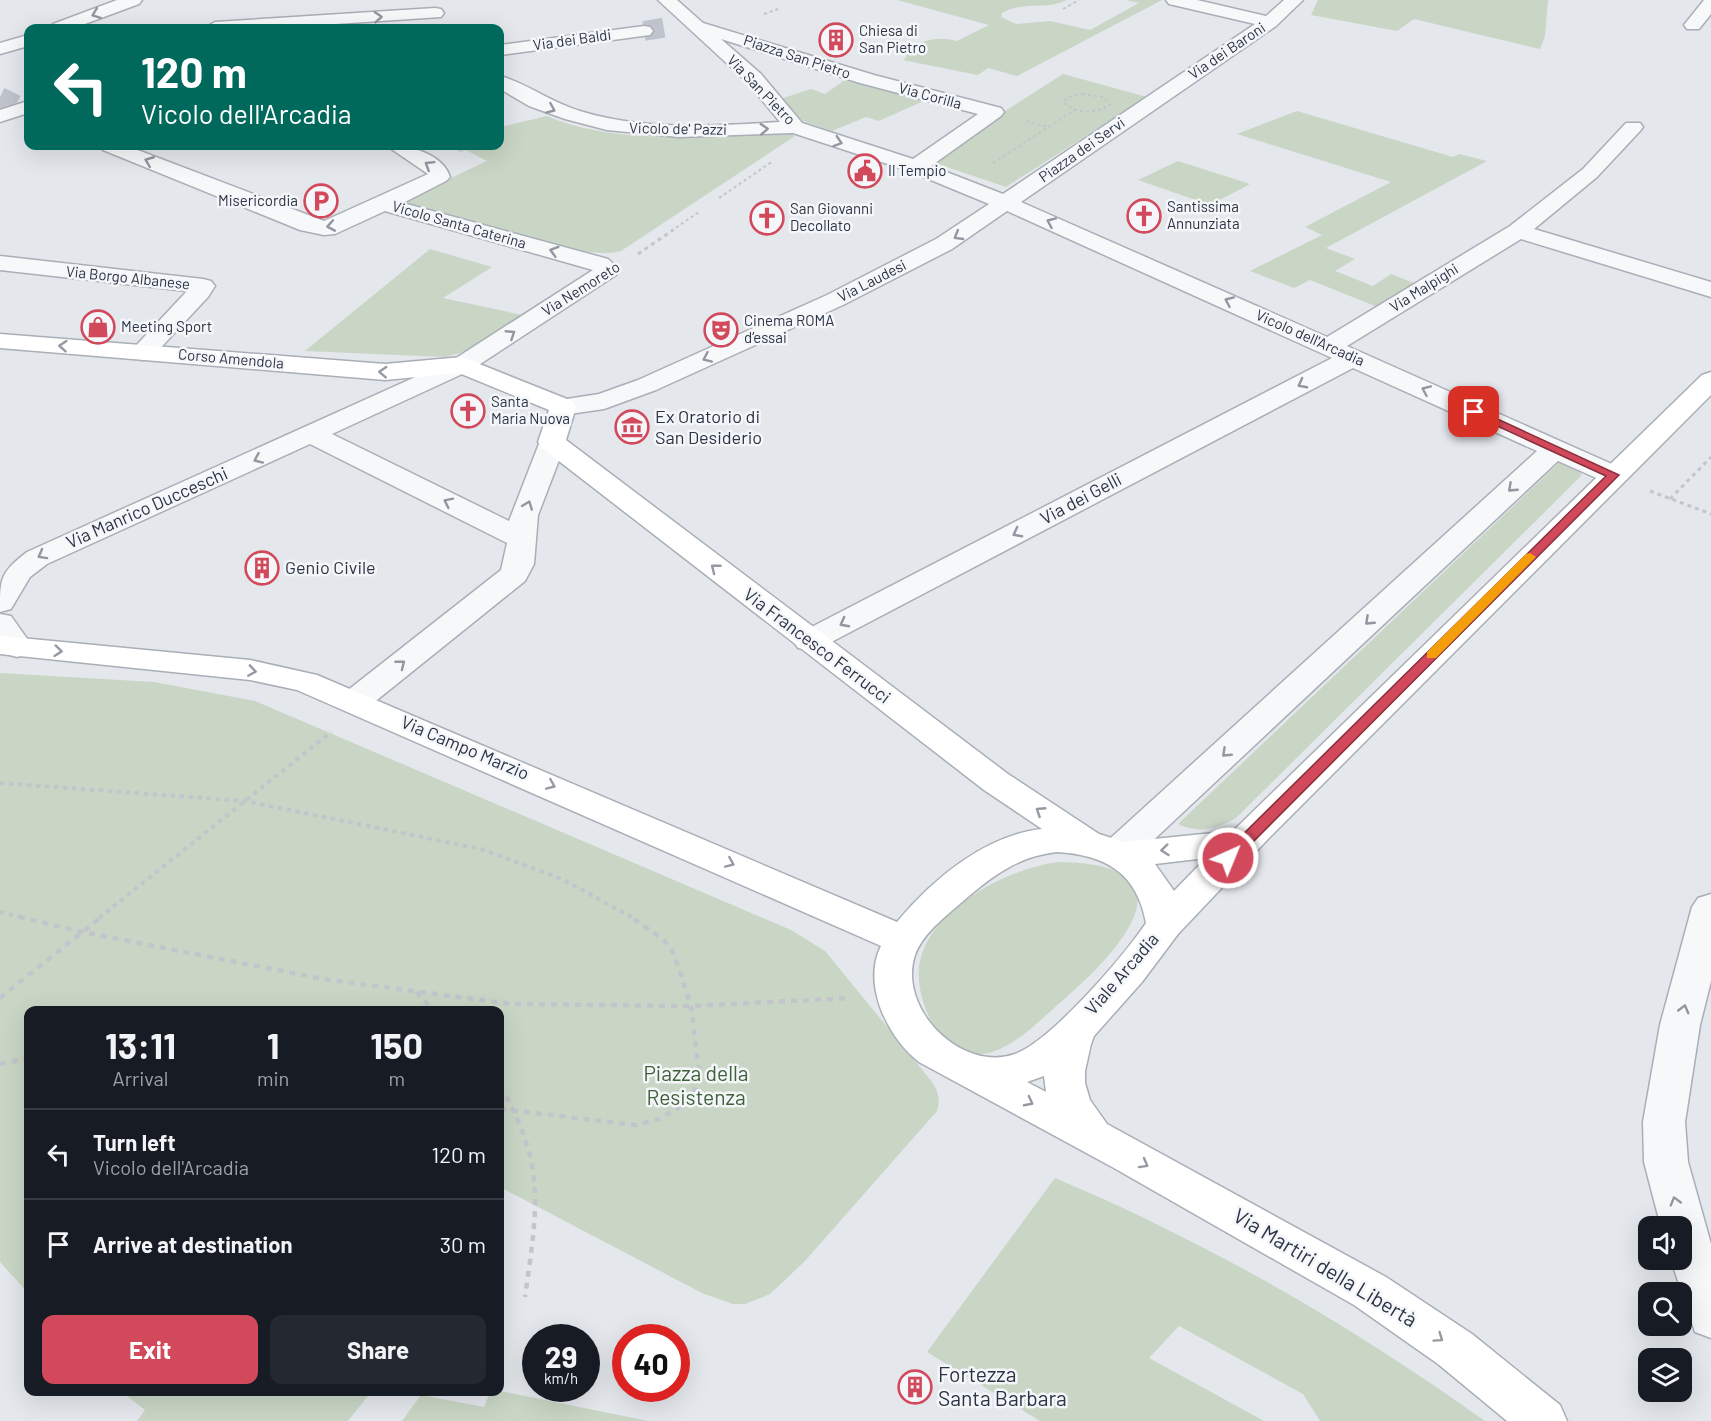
<!DOCTYPE html>
<meta charset="utf-8">
<style>
body{margin:0;font-family:Barlow,sans-serif;background:#242831;color:#f1f3f6;height:100vh;display:flex;flex-direction:column;font-size:22px;white-space:nowrap}
*{box-sizing:border-box;margin:0}
p{font-size:20px;color:#9ea1a6}
.icon{flex:none;width:33px;height:33px;fill:none;stroke:currentColor;stroke-width:2;stroke-linecap:round;stroke-linejoin:round}
.map{position:relative;flex:1;overflow:hidden}
.sheet{position:absolute;left:24px;top:1006px;width:480px;height:390px;display:flex;flex-direction:column;background:#171b24;border-radius:12px;box-shadow:0 6px 24px #0002}
.sheet>*{flex:none}
.banner{position:absolute;left:24px;top:24px;width:480px;height:126px;border-radius:12px;box-shadow:0 6px 24px #0002;background:#00695c;color:#fff;overflow:hidden}
.controls{position:absolute;left:1638px;top:1216px;display:grid;gap:12px}
.controls a{display:grid;place-items:center;width:54px;height:54px;border-radius:12px;background:#171b24;box-shadow:0 6px 24px #0002;font-size:30px}
.speed{position:absolute;left:522px;top:1324px;display:flex;gap:12px;font-size:30px;font-weight:700;text-align:center}
.speed>*{display:grid;place-content:center;width:78px;height:78px;border-radius:50%;background:#171b24;box-shadow:0 6px 24px #0002;line-height:1}
.speed small{font-size:15px;font-weight:400}
.speed .limit{border:9px solid #d22;background:#fff;color:#111}
.pin{position:absolute;display:grid;place-items:center;width:51px;height:51px;color:#fff;margin:-26px;border-radius:12px;box-shadow:0 3px 9px #0006}
.me{position:absolute;width:66px;margin:-33px;rotate:44deg;stroke-linejoin:round;filter:drop-shadow(0 0 4px #0008)}
.turn{display:flex;align-items:center;gap:21px;height:126px;padding:0 18px;font-size:27px}
.turn .icon{width:78px;height:78px;stroke-width:2.5}
.turn b{display:block;font-size:42px;line-height:51px}
.eta{display:flex;justify-content:space-evenly;align-items:center;height:102px;text-align:center}
.eta b{font-size:36px;font-weight:700;line-height:42px}
.primary-button{display:flex;gap:12px;margin-top:auto;padding:12px 18px}
.primary-button a{flex:1;height:69px;border-radius:12px;background:#d1495b;color:#fff;font-size:24px;font-weight:700;line-height:69px;text-align:center}
.primary-button a+a{background:#242831;color:#f1f3f6}
ul{padding:0;list-style:none}
li{display:flex;align-items:center;gap:18px;height:90px;padding:0 18px;border-top:2px solid #363941}
li div{flex:1}
li b{display:block;font-size:22px}
li em{font-style:normal}
.map>svg:first-child{display:block}
.green{fill:#c9d6c5}
.lines{fill:none;stroke-linecap:round;stroke-linejoin:round}
.street-tunnel{stroke:#bfc3cb;stroke-width:20;stroke-dasharray:20 10;stroke-linecap:butt}
.street-casing{stroke:#a9aeb7;stroke-width:3}
.secondary-casing{stroke:#a9aeb7;stroke-width:3}
.path-far3{stroke:#c2c5cb;stroke-width:2;stroke-dasharray:3 3;stroke-linecap:butt}
.path-far2{stroke:#c2c5cb;stroke-width:3;stroke-dasharray:4 4;stroke-linecap:butt}
.path-far1{stroke:#c2c5cb;stroke-width:4;stroke-dasharray:4.5 4.5;stroke-linecap:butt}
.path{stroke:#c2c5cb;stroke-width:4.5;stroke-dasharray:6 6;stroke-linecap:butt}
.street{fill:#f7f8fa;fill-rule:evenodd}
.secondary{fill:#fff;fill-rule:evenodd}
.oneway{stroke:#9196a0}
.oneway2{stroke:#959aa2}
.route{fill:#d1495b;stroke:#882f3b;stroke-width:1.5}
.slow{fill:#f59e0b}
.labels{text-anchor:middle;stroke-width:5;stroke-linejoin:round;paint-order:stroke}
.far-poi-label{font-size:15px;fill:#2b3445;stroke:#f4f6f9;text-anchor:start}
.far-street-label{font-size:15px;fill:#2b3445;stroke:#f4f6f9}
.poi-label{font-size:18px;fill:#2b3445;stroke:#f4f6f9;text-anchor:start}
.street-label{font-size:18px;fill:#2b3445;stroke:#f4f6f9}
.near-park-label{font-size:21px;fill:#3f6138;stroke:#f4f6f9}
.near-street-label{font-size:21px;fill:#2b3445;stroke:#f4f6f9}
.near-poi-label{font-size:21px;fill:#2b3445;stroke:#f4f6f9;text-anchor:start}
</style>
<div class="map">
<svg width="1711" height="1421" viewBox="0 0 1711 1421">
<rect width="100%" height="100%" fill="#e4e7ec"/>
<g class="green">
<path d="M897,0h170c-22,11 -41,0 -65,13l-1,4 15,7 34,-3 40,9 49,-27 -13,-3h36l-145,76 -29,-8 -10,7 -75,-15 4,-4 -6,-5c21,-9 33,-16 56,-10l32,-16z"/>
<polygon points="1318,0 1548,0 1545,36 1540,49 1414,19 1397,31 1311,15"/>
<polygon points="1063,74 1147,97 1006,187 935,163 999,115"/>
<polygon points="849,77 928,99 879,121 866,117 832,131 803,121 780,99 811,89 825,94"/>
<polygon points="1297,111 1453,157 1459,154 1487,161 1326,248 1355,259 1335,271 1373,286 1391,274 1419,285 1380,308 1310,280 1294,288 1250,271 1322,235 1305,227 1391,182 1237,134"/>
<path d="M547,116c72,31 161,18 238,16l10,4 -174,115c-43,12 -173,-35 -221,-49l87,-41 -21,-11 -6,2 -9,-6h49v-19z"/>
<polygon points="1178,161 1250,184 1210,205 1138,180"/>
<polygon points="430,249 492,267 443,298 527,316 474,349 445,357 305,351"/>
<path d="M1564,458l17,12v6l-345,342c-20,11 -37,16 -58,6z"/>
<path d="M0,673l154,9 101,19 536,229 34,21 99,121c11,13 18,22 13,39l-132,150 -35,33 -25,10h-12l-31,-11 -202,-106v-176h-472v282l-28,-31z"/>
<path d="M1057,862c142,1 66,87 4,140 -20,17 -43,42 -69,50 -49,15 -80,-53 -72,-91 12,-54 88,-92 137,-99z"/>
<path d="M1055,1178c152,64 296,147 430,243h-165l-17,-27 -124,-68 -30,32 115,63h-224l-113,-69z"/>
<polygon points="500,1391 648,1421 402,1421 421,1395 484,1407 490,1392"/>
<polygon points="122,1392 371,1392 348,1421 137,1421 145,1410"/>
</g>
<g class="lines">
<g class="street-tunnel">
<polyline points="644,31 673,26"/>
<polyline points="0,97 16,105"/>
</g>
<defs>
<g id="street">
<polygon points="117,0 142,0 139,4 74,28 50,28 53,24"/>
<path d="M658,0h19l26,23 171,52 127,33 3,4 -3,4 -70,50 72,28 252,-170 -86,-20 -3,-4h31l69,16 18,-16h19l-27,26 -255,176 306,135 183,-111 73,-57 43,-46h14l3,4 -3,4 -43,46 -63,52 177,53v15l-190,-58 -174,107 276,123 4,6 -4,6 -10,2 -10,-2 -45,-20 -428,401 -13,3 -13,-3 -5,-9 5,-9 433,-393 -184,-83 -533,280 -11,2 -11,-2 -5,-7 5,-7 534,-276 -325,-147 -55,38 -109,56 -187,85 -52,19 -41,6 -9,-2 -4,-6 4,-6 45,-7 39,-14 189,-85 109,-56 53,-35 -80,-33 -116,-38 -114,4 -72,-7 -42,-11 -36,-13 -29,-17v-13c26,7 52,27 80,35 64,20 134,15 200,11l-33,-40zM721,39l139,44 118,31 -65,45 -111,-36 -41,-49z"/>
<polygon points="1704,0 1711,0 1711,14 1699,29 1687,29 1684,25"/>
<polygon points="435,8 441,9 444,13 441,17 275,28 206,27 215,22"/>
<polygon points="644,26 650,27 653,31 650,35 500,55 500,45"/>
<polygon points="28,35 28,46 0,54 0,43"/>
<polygon points="28,101 28,113 0,122 0,110"/>
<path d="M100,146h27l197,75 104,-47 -41,-28c21,-2 56,8 63,31l-4,4 -43,22 205,56 12,11 -4,5 -145,95 -139,64 177,87 33,-85 10,-2 10,2 4,6 -28,73 -4,49 -9,17 -158,127 -12,3 -12,-3 -4,-7 4,-7 158,-124 6,-27 -197,-99 -263,120 -17,13 -19,32 -11,3c0,-34 0,-39 27,-60l426,-192 140,-90 -208,-59 -50,23 -11,1 -24,-5 -197,-80z"/>
<polygon points="0,256 203,279 211,281 215,286 208,297 152,357 143,360 134,357 130,352 187,291 0,270"/>
<polygon points="0,614 11,616 33,647 28,654 17,657 6,654 0,645"/>
<polygon points="1711,894 1711,981 1700,1025 1685,1122 1688,1162 1711,1244 1711,1338 1695,1332 1671,1260 1682,1260 1682,1227 1661,1227 1644,1162 1643,1122 1660,1025 1692,907 1698,898"/>
</g>
<path id="secondary" d="M0,334l385,30 77,-7 110,44 4,6 -10,33 442,334 91,60 25,8 109,-11 469,-456 9,-3v23l-442,443 -91,96 -36,48 -48,54 -3,8 -6,27v12l5,17 17,24 279,153 86,57 88,71 7,16h-60l-69,-57 -84,-59 -240,-137 -195,-106c-32,-25 -57,-78 -38,-116l-584,-256 -47,-10 -250,-26v-18l250,24 67,15 580,247c35,-42 88,-87 145,-93l-58,-39 -442,-342 -4,-6 11,-32 -90,-37 -74,7 -385,-32zM1057,852c49,3 80,21 89,71 -22,33 -95,118 -131,131 -53,19 -118,-45 -100,-99 8,-23 36,-43 54,-59 27,-23 52,-40 88,-44zM1206,858l-32,33 -19,-27zM1044,1076l2,16 -19,-10z"/>
</defs>
<use href="#street" class="street-casing"/>
<use href="#secondary" class="secondary-casing"/>
<g class="path-far3">
<polyline points="1063,9 1079,0"/>
<polyline points="764,14 781,8"/>
<path d="M1082,94l21,3 7,8c-15,9 -34,9 -47,-3l5,-5z"/>
<polyline points="1026,121 1048,127"/>
<polyline points="993,163 1075,110"/>
<polyline points="719,198 773,161"/>
<polyline points="671,231 699,212"/>
</g>
<g class="path-far2">
<polyline points="638,254 673,230"/>
<polyline points="1650,491 1711,514"/>
<polyline points="1670,499 1711,457"/>
</g>
<g class="path-far1">
<polyline points="0,783 245,801 481,849 562,879 633,918"/>
<polyline points="0,912 25,918"/>
<polyline points="99,918 331,732"/>
</g>
<g class="path">
<polyline points="19,917 83,932 323,979 511,1004 691,1006 851,998"/>
<polyline points="416,992 434,1011"/>
<polyline points="0,998 101,917"/>
<polyline points="0,1064 28,1058"/>
<path d="M500,1086c47,79 37,124 25,211"/>
<polyline points="500,1109 636,1125 659,1119 677,1109 690,1097 700,1081 691,1006 674,954 665,941 631,917"/>
</g>
<use href="#street" class="street"/>
<use href="#secondary" class="secondary"/>
</g>
<defs><path id="oneway-chevron" d="M-2-3.5L2.5 0L-2 3.5" fill="none" stroke-width="1.6" stroke-linecap="round" stroke-linejoin="round" transform="scale(1.5)"/></defs>
<g class="oneway">
<use href="#oneway-chevron" transform="translate(96 14) rotate(159)"/>
<use href="#oneway-chevron" transform="translate(378 17) rotate(-4)"/>
<use href="#oneway-chevron" transform="translate(551 109) rotate(23)"/>
<use href="#oneway-chevron" transform="translate(764 129) rotate(-3)"/>
<use href="#oneway-chevron" transform="translate(838 142) rotate(18)"/>
<use href="#oneway-chevron" transform="translate(149 161) rotate(-158)"/>
<use href="#oneway-chevron" transform="translate(429 165) rotate(-148)"/>
<use href="#oneway-chevron" transform="translate(1051 222) rotate(-156)"/>
<use href="#oneway-chevron" transform="translate(331 226) rotate(170)"/>
<use href="#oneway-chevron" transform="translate(958 236) rotate(149)"/>
<use href="#oneway-chevron" transform="translate(554 251) rotate(-164)"/>
<use href="#oneway-chevron" transform="translate(1229 301) rotate(-156)"/>
<use href="#oneway-chevron" transform="translate(511 334) rotate(-33)"/>
<use href="#oneway-chevron" transform="translate(707 358) rotate(156)"/>
<use href="#oneway-chevron" transform="translate(1302 384) rotate(152)"/>
<use href="#oneway-chevron" transform="translate(1426 390) rotate(-156)"/>
<use href="#oneway-chevron" transform="translate(258 459) rotate(156)"/>
<use href="#oneway-chevron" transform="translate(1512 488) rotate(137)"/>
<use href="#oneway-chevron" transform="translate(448 502) rotate(-154)"/>
<use href="#oneway-chevron" transform="translate(528 505) rotate(-69)"/>
<use href="#oneway-chevron" transform="translate(1017 533) rotate(152)"/>
<use href="#oneway-chevron" transform="translate(42 555) rotate(151)"/>
<use href="#oneway-chevron" transform="translate(1369 621) rotate(137)"/>
<use href="#oneway-chevron" transform="translate(844 623) rotate(152)"/>
<use href="#oneway-chevron" transform="translate(401 664) rotate(-38)"/>
<use href="#oneway-chevron" transform="translate(1226 753) rotate(137)"/>
<use href="#oneway-chevron" transform="translate(1684 1009) rotate(-75)"/>
<use href="#oneway-chevron" transform="translate(1675 1201) rotate(-106)"/>
</g>
<g class="oneway2">
<use href="#oneway-chevron" transform="translate(63 346) rotate(-176)"/>
<use href="#oneway-chevron" transform="translate(383 372) rotate(-177)"/>
<use href="#oneway-chevron" transform="translate(715 568) rotate(-142)"/>
<use href="#oneway-chevron" transform="translate(58 651) rotate(6)"/>
<use href="#oneway-chevron" transform="translate(252 671) rotate(9)"/>
<use href="#oneway-chevron" transform="translate(551 785) rotate(23)"/>
<use href="#oneway-chevron" transform="translate(1040 811) rotate(-147)"/>
<use href="#oneway-chevron" transform="translate(1165 850) rotate(174)"/>
<use href="#oneway-chevron" transform="translate(730 863) rotate(23)"/>
<use href="#oneway-chevron" transform="translate(1029 1102) rotate(28)"/>
<use href="#oneway-chevron" transform="translate(1144 1164) rotate(29)"/>
<use href="#oneway-chevron" transform="translate(1439 1338) rotate(35)"/>
</g>
<polygon class="route" points="1471,410 1478,410 1619,475 1233,862 1223,862 1220,858 1223,854 1606,476 1471,414"/>
<polygon class="slow" points="1530,553 1536,557 1534,559 1436,658 1427,658 1427,652 1526,554"/>
<defs>
<symbol id="building-ring" viewBox="-11 -11 22 22"><circle r="9.5" fill="#f4f6f9" stroke="#d1495b" stroke-width="1.5"/><path d="M-4-6H4V6H1V3H-1V6H-4ZM-2.5-4.3h1.7v1.8h-1.7ZM.8-4.3h1.7v1.8H.8ZM-2.5-1h1.7V.8h-1.7ZM.8-1h1.7V.8H.8Z" fill="#d1495b"/></symbol>
<symbol id="civic-ring" viewBox="-11 -11 22 22"><circle r="9.5" fill="#f4f6f9" stroke="#d1495b" stroke-width="1.5"/><path d="M-.6-6.5H3V-4.5H.6V-3L4-1V1h2V6H-6V1h2V-1L-.6-3ZM-1.2 2.5V6h2.4V2.5Z" fill="#d1495b"/></symbol>
<symbol id="parking-ring" viewBox="-11 -11 22 22"><circle r="9.5" fill="#f4f6f9" stroke="#d1495b" stroke-width="1.5"/><path d="M-3.5-5.5H1a3.5 3.5 0 0 1 0 7H-1V5.5H-3.5ZM-1-3.4V-.6H.8a1.4 1.4 0 0 0 0-2.8Z" fill="#d1495b"/></symbol>
<symbol id="church-ring" viewBox="-11 -11 22 22"><circle r="9.5" fill="#f4f6f9" stroke="#d1495b" stroke-width="1.5"/><path d="M-1.2-6h2.4v3.5h3.3v2.4h-3.3V6h-2.4V-.1h-3.3v-2.4h3.3Z" fill="#d1495b"/></symbol>
<symbol id="shop-ring" viewBox="-11 -11 22 22"><circle r="9.5" fill="#f4f6f9" stroke="#d1495b" stroke-width="1.5"/><path d="M-5-2.5h2.3a2.7 3.5 0 0 1 5.4 0H5L5.5 6h-11ZM-1.5-2.5h3a1.5 2.3 0 0 0-3 0Z" fill="#d1495b"/></symbol>
<symbol id="theatre-ring" viewBox="-11 -11 22 22"><circle r="9.5" fill="#f4f6f9" stroke="#d1495b" stroke-width="1.5"/><path d="M-5-5.5Q0-4 5-5.5V0Q5 5 0 6Q-5 5-5 0ZM-3.3-2.5H-1v1.5H-3.3ZM1-2.5H3.3v1.5H1ZM-2.8 1Q0 5.5 2.8 1Z" fill="#d1495b"/></symbol>
<symbol id="museum-ring" viewBox="-11 -11 22 22"><circle r="9.5" fill="#f4f6f9" stroke="#d1495b" stroke-width="1.5"/><path d="M0-6L6-3V-2H-6V-3ZM-5-1h2V3h-2ZM-1-1h2V3h-2ZM3-1h2V3H3ZM-6 4H6V6H-6Z" fill="#d1495b"/></symbol>
</defs>
<g fill-rule="evenodd">
<use href="#building-ring" x="817" y="21" width="38" height="38"/>
<use href="#civic-ring" x="846" y="152" width="38" height="38"/>
<use href="#parking-ring" x="302" y="182" width="38" height="38"/>
<use href="#church-ring" x="1125" y="197" width="38" height="38"/>
<use href="#church-ring" x="748" y="199" width="38" height="38"/>
<use href="#shop-ring" x="79" y="308" width="38" height="38"/>
<use href="#theatre-ring" x="702" y="311" width="38" height="38"/>
<use href="#church-ring" x="449" y="392" width="38" height="38"/>
<use href="#museum-ring" x="613" y="408" width="38" height="38"/>
<use href="#building-ring" x="243" y="549" width="38" height="38"/>
<use href="#building-ring" x="896" y="1368" width="38" height="38"/>
</g>
<g class="labels">
<g class="far-poi-label">
<text x="859" y="36">Chiesa di<tspan x="859" dy="17">San Pietro</tspan></text>
<text x="888" y="176">Il Tempio</text>
<text x="298" y="206" text-anchor="end">Misericordia</text>
<text x="1167" y="212">Santissima<tspan x="1167" dy="17">Annunziata</tspan></text>
<text x="790" y="214">San Giovanni<tspan x="790" dy="17">Decollato</tspan></text>
<text x="744" y="326">Cinema ROMA<tspan x="744" dy="17">d’essai</tspan></text>
<text x="121" y="332">Meeting Sport</text>
<text x="491" y="407">Santa<tspan x="491" dy="17">Maria Nuova</tspan></text>
</g>
<g class="far-street-label">
<text transform="translate(572 40) rotate(-8)" y="5">Via dei Baldi</text>
<text transform="translate(1227 51) rotate(-34)" y="5">Via dei Baroni</text>
<text transform="translate(797 57) rotate(18)" y="5">Piazza San Pietro</text>
<text transform="translate(761 90) rotate(46)" y="5">Via San Pietro</text>
<text transform="translate(930 96) rotate(15)" y="5">Via Corilla</text>
<text transform="translate(678 129) rotate(1)" y="5">Vicolo de' Pazzi</text>
<text transform="translate(1082 150) rotate(-35)" y="5">Piazza dei Servi</text>
<text transform="translate(459 225) rotate(16)" y="5">Vicolo Santa Caterina</text>
<text transform="translate(128 278) rotate(6)" y="5">Via Borgo Albanese</text>
<text transform="translate(872 281) rotate(-27)" y="5">Via Laudesi</text>
<text transform="translate(1424 288) rotate(-32)" y="5">Via Malpighi</text>
<text transform="translate(581 289) rotate(-32)" y="5">Via Nemoreto</text>
<text transform="translate(1310 338) rotate(24)" y="5">Vicolo dell'Arcadia</text>
<text transform="translate(231 359) rotate(5)" y="5">Corso Amendola</text>
</g>
<g class="poi-label">
<text x="655" y="423">Ex Oratorio di<tspan x="655" dy="21">San Desiderio</tspan></text>
<text x="285" y="574">Genio Civile</text>
</g>
<g class="street-label">
<text transform="translate(1081 499) rotate(-28)" y="6">Via dei Gelli</text>
<text transform="translate(147 508) rotate(-24)" y="6">Via Manrico Ducceschi</text>
<text transform="translate(817 646) rotate(37)" y="6">Via Francesco Ferrucci</text>
<text transform="translate(465 748) rotate(23)" y="6">Via Campo Marzio</text>
<text transform="translate(1122 974) rotate(-49)" y="6">Viale Arcadia</text>
</g>
<g class="near-park-label">
<text x="696" y="1081">Piazza della<tspan x="696" dy="24">Resistenza</tspan></text>
</g>
<g class="near-street-label">
<text transform="translate(1325 1268) rotate(31)" y="7">Via Martiri della Libertà</text>
</g>
<g class="near-poi-label">
<text x="938" y="1382">Fortezza<tspan x="938" dy="24">Santa Barbara</tspan></text>
</g>
</g>
</svg>
<div class="controls">
<a><svg class="icon" aria-label="sound" viewBox="0 0 24 24"><path d="M4 9h4l5-4v14l-5-4H4zM17 9q2 3 0 6"/></svg></a>
<a><svg class="icon" aria-label="search" viewBox="0 0 24 24"><circle cx="10" cy="10" r="6"/><path d="M15 15l6 6"/></svg></a>
<a><svg class="icon" aria-label="layers" viewBox="0 0 24 24"><path d="M12 4l9 5-9 5-9-5zM3 14l9 5 9-5"/></svg></a>
</div>
<div class="speed"><div>29<small>km/h</small></div><div class="limit">40</div></div>
<div class="pin" style="left:1474px;top:412px;background:#d93025"><svg class="icon" aria-label="arrive" viewBox="0 0 24 24"><path d="M6 21V4h12l-3 4 3 4H6"/></svg></div>
<svg class="me" style="left:1228px;top:858px" viewBox="-20 -20 40 40"><circle r="17" fill="#d1495b" stroke="#fff" stroke-width="3"/><path d="M0-11L8 9 0 5-8 9z" fill="#fff"/></svg>
<div class="banner">
<div class="turn"><svg class="icon" aria-label="left" viewBox="0 0 24 24"><path d="M17 20v-9H6M10 6l-5 5 5 5"/></svg><div><b>120 m</b>Vicolo dell'Arcadia</div></div>
</div>
<section class="sheet">
<div class="eta">
<div><b>13:11</b><p>Arrival</p></div>
<div><b>1</b><p>min</p></div>
<div><b>150</b><p>m</p></div>
</div>
<ul>
<li><svg class="icon" aria-label="left" viewBox="0 0 24 24"><path d="M17 20v-9H6M10 6l-5 5 5 5"/></svg><div><b>Turn left</b><p>Vicolo dell'Arcadia</p></div><em>120 m</em></li>
<li><svg class="icon" aria-label="arrive" viewBox="0 0 24 24"><path d="M6 21V4h12l-3 4 3 4H6"/></svg><div><b>Arrive at destination</b></div><em>30 m</em></li>
</ul>
<div class="primary-button"><a>Exit</a><a>Share</a></div>
</section>
</div>
